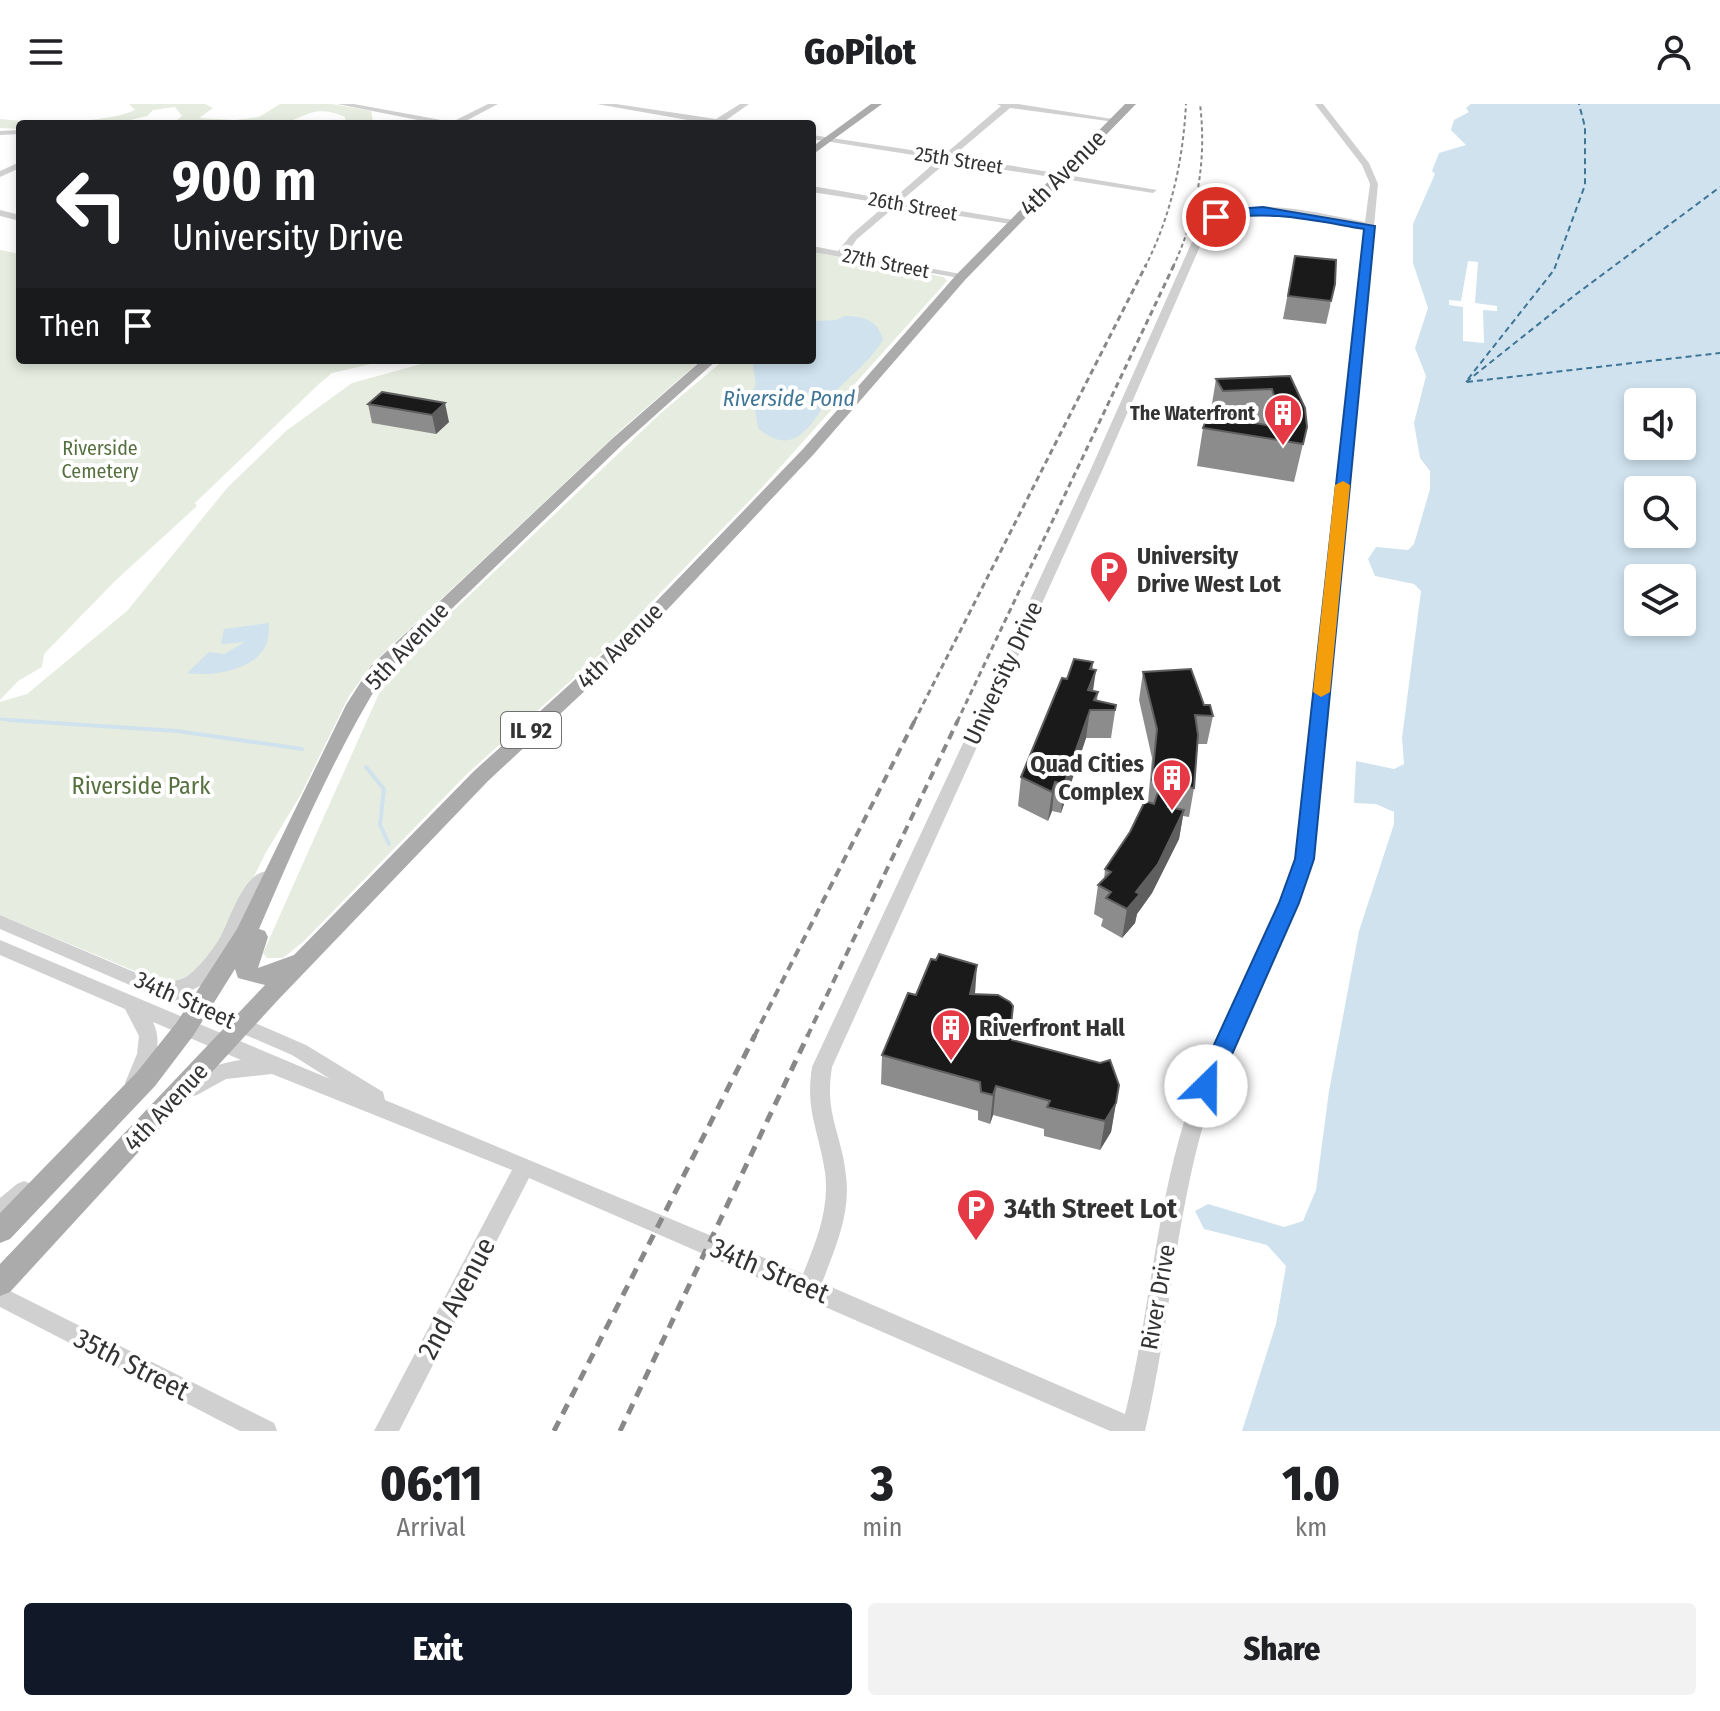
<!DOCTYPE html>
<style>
body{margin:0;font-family:"Fira Sans Condensed",sans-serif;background:#f2f2f2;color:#202124;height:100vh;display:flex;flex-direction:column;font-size:30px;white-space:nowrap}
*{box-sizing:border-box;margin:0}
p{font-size:26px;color:#757577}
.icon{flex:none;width:44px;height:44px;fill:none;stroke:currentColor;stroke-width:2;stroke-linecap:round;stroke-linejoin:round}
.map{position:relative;height:1327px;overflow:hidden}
.details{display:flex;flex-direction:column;background:#fff;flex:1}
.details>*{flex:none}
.banner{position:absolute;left:16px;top:16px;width:800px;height:244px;border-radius:8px;box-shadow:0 4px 12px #0003;background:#202124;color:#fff;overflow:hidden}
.controls{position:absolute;left:1624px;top:284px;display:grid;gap:16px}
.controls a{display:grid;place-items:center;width:72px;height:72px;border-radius:8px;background:#fff;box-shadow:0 4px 12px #0003;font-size:40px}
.pin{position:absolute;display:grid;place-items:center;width:68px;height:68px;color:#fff;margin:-34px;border:4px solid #fff;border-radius:50%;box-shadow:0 2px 8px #0007}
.me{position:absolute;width:88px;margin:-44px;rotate:23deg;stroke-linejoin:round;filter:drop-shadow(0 0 6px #0008)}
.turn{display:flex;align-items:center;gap:28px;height:168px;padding:0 24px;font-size:36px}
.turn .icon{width:104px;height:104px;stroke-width:2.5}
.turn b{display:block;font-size:56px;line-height:68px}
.then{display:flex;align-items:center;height:76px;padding:0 24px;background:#0003;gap:16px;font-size:30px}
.eta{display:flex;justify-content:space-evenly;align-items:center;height:136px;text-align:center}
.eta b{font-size:48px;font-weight:800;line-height:56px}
.action{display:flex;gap:16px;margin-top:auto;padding:16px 24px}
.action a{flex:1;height:92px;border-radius:8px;background:#111827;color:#fff;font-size:32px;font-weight:800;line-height:92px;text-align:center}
.action a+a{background:#f2f2f2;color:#202124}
header{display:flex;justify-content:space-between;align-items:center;height:104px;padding:0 24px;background:#fff;font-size:36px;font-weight:800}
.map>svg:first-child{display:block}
.green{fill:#e6ecdf}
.water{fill:#cfe2ee;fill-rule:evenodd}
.pier{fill:#fff}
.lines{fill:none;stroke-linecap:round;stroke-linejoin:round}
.stream-far1{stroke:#cfe2ee;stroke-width:3}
.stream{stroke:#cfe2ee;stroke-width:4}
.ferry{stroke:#3f7597;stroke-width:2;stroke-dasharray:6 4;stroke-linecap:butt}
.minor{fill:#d0d0d0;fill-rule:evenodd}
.major{fill:#ababab;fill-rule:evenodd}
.rail-far3{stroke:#888;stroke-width:2;stroke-dasharray:4 3;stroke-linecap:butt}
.rail-far2{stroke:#888;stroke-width:3;stroke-dasharray:6 4;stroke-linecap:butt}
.rail-far1{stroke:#888;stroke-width:4;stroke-dasharray:9 6;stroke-linecap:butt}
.rail{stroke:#888;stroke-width:5;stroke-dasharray:11 8;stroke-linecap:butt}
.wall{fill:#8c8c8c}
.shaded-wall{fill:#5f5f5f}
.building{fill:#1a1a1a;stroke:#5f5f5f;stroke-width:2}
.route{fill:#1a73e8;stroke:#114b97;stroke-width:2}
.slow{fill:#f59e0b}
.labels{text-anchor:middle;stroke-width:8;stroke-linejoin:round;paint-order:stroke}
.far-street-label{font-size:20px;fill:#333;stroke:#fff}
.far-poi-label{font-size:20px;font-weight:bold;fill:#333;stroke:#fff;text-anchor:end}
.far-park-label{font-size:20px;fill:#56703f;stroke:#fff}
.far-water-label{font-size:22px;font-style:italic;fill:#3f7597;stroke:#fff}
.shield{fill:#fff;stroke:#707070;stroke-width:2}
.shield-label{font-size:22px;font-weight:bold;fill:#333}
.street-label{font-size:24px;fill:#333;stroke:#fff}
.poi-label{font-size:24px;font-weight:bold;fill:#333;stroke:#fff;text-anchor:start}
.park-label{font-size:24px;fill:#56703f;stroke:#fff}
.near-poi-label{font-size:28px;font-weight:bold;fill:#333;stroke:#fff;text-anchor:start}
.near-street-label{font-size:28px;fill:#333;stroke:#fff}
</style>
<header><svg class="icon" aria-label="menu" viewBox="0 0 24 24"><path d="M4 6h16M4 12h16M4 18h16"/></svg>GoPilot<svg class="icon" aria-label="person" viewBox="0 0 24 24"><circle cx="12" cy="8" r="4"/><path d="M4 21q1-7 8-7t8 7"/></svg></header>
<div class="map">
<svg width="1720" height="1327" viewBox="0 0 1720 1327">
<rect width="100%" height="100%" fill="#fff"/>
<g class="green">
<path d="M129,0h76l8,4 -14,10 36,2 24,-3 21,-13h52l39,7 2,10 -3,3h-24l-1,-7c-31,-13 -36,-1 -64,7 -21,5 -82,-1 -105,-3l6,-5 -7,-9 -22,3 -6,6 -34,8h-93v5l-20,-1v-9c34,4 105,5 135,-9z"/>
<polygon points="0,146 20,150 20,256 388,256 332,269 320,279 195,399 197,402 115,477 44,550 42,563 18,577 0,596"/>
<polygon points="812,148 944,173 947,177 757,389 606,545 468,669 304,837 283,854 267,854 263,849 385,576 411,547 662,308 724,256 812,256"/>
<polygon points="436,256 701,256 623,324 373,559 349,592 301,690 265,750 228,826 196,869 166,880 0,811 0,598 27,590 127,507 228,383 286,327 352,279"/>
</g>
<g class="water">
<path d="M1471,0h249v1327h-478l34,-107 10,-58 -19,-21 -63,-16 -9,-18 13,-7 76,23 19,-6 13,-31 13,-99 30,-160 35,-107v-12l-18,-8 -22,-1 2,-42 38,8 10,-5 -2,-26 19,-147 -7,-7 -39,-8 -7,-17 8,-12 32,3 6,-6 16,-55v-18l-10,-13 -6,-35 12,-47 -11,-28 13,-40 -15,-45v-39l22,-50 -3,-3 7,-18 27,-8 -15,-15 3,-10 15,-8 -3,-4zM1638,298h44v44h-44zM1638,386h44v44h-44zM1638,474h44v44h-44z"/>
<path d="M844,212c19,0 34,4 39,24 -12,20 -32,35 -48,52 -21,23 -36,71 -77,36l-6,-36 4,-8 -4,-24h60v-39l25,-1z"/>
<path d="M269,519c0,6 0,14 -2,20 -10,27 -55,34 -80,30l22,-21 15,2 21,-12 -24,2 3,-15z"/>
</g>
<polygon class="pier" points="1468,157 1478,158 1475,199 1497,202 1497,207 1483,206 1484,239 1463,237 1463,203 1449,201 1449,196 1461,197"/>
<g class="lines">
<polyline class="stream-far1" points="0,615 38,618"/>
<g class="stream">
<polyline points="9,616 177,627 302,645"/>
<polyline points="366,663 384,685 380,721 389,740"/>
</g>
<g class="ferry">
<polyline points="1468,275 1554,166 1585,81 1585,23 1579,0"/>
<polyline points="1466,278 1575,191 1720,83"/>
<polyline points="1467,278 1720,249"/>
</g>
<g class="minor">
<polygon points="337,0 354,0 452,18 488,0 498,0 460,20 438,20"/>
<polygon points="597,0 616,0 716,15 740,0 749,0 725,17 734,20 710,20"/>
<polygon points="997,0 1018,0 1119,16 1115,18 1010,4 953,52 1157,86 1153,89 948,57 901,97 1014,116 1019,119 1017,121 896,102 857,135 847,149 961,170 965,171 965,175 812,148 812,142 838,147 851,131 887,100 812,88 812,82 892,96 939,55 812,35 812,31 944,51 1001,2"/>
<path d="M1315,0h8l46,59 9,21 -64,675c-31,90 -83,171 -110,263 -29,101 -35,207 -59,309h-35l-581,-253 -130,253h-25l138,-261 -240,-96 -46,5 -29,16 -7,2 -7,-2 -3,-6c10,-18 41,-26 61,-29l-88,-38c11,23 0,45 -11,67l-7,2 -7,-2 -3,-6 12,-29 2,-18 -14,-27 -125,-54v-15l330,139 -38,-24 -292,-126v-14l160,68c11,-2 20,-2 29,-8 10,-8 22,-23 29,-34 13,-20 26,-79 59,-69l3,4 -20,15 -29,59 -27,34 -18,9 120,52 77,47 2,8 418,174c13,-32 27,-66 22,-102 -6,-41 -20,-61 -13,-105l278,-596 109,-245c41,-35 118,-13 166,-4l5,-38 -8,-19zM1261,109l47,4 57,11 -69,631c-31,90 -84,171 -112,263 -29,95 -35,195 -59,292l-303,-131c13,-35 29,-69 24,-107 -4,-43 -22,-61 -14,-109l270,-596 106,-243 15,-10z"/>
<polygon points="20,26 20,30 0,31 0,27"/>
<polygon points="20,58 20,64 0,73 0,67"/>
<polygon points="0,106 20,111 20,117 0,112"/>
<path d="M24,1077l7,3 4,6c-6,12 -22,27 -35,31v-23l17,-14z"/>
<polygon points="0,1182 274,1319 277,1327 240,1327 0,1203"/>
</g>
<g class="major">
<polygon points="871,0 882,0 812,51 812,43"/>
<path d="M1125,0h11l-171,176 -152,175 -180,191 -145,135 -210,219 -268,292 -10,4v-32l265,-279 -27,-7 -3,-9 -42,67 -38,50 -145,153 -10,4v-30l137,-141 40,-50 60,-93 109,-224 25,-39 242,-228 89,-78h15l-94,84 -238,229c-50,80 -89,170 -126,256l6,2 3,6 -10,31 36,-13 180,-184 147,-133 182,-189 154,-175z"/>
</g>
<g class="rail-far3">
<path d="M1145,163c26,-51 38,-106 41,-163"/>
<path d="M1173,163c24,-51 34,-107 27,-163"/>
</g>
<g class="rail-far2">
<polyline points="914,618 1146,161"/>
<polyline points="957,618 1174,161"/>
</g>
<g class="rail-far1">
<polyline points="754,933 915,616"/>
<polyline points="807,933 958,616"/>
</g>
<g class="rail">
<polyline points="554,1327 755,931"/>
<polyline points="620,1327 808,931"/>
</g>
</g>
<g class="wall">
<polygon points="1295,152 1336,156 1330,203 1326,220 1283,215"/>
<polygon points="1290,272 1307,323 1294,378 1197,362 1203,324 1210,312 1216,275"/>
<polygon points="382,288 449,318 436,330 372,319 368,300"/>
<polygon points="1092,565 1093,587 1098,588 1097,597 1116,601 1111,634 1086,634 1061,709 1052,707 1048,717 1018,702 1021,673 1067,575"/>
<polygon points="1143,568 1204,601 1213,612 1207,640 1198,640 1194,684 1189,713 1183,712 1179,735 1152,789 1137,810 1135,819 1122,834 1101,822 1103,815 1094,810 1098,781 1104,776 1105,765 1130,728 1148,698 1152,654 1139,596"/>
<polygon points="975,890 1011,921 1017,922 1015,937 1119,981 1111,1028 1100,1046 1044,1032 1044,1025 993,1011 990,1020 978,1016 978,1007 881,980 882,951 916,891"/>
</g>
<g class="shaded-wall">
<polygon points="445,299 449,318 436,330 432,311"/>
<polygon points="1093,558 1091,579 1096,566 1092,594 1084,614 1090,565"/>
<polygon points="1090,606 1086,634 1061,709 1064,680"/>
<polygon points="1055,678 1052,707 1048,717 1052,688"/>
<polygon points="1184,706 1179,735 1152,789 1137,810 1135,819 1122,834 1127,805"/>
<polygon points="977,861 975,890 970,890"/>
<polygon points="996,982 993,1011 990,1020 993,991"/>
<polygon points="1116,999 1111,1028 1100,1046 1105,1017"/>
</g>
<g class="building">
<polygon points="1295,152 1336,156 1335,180 1331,197 1288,192"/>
<polygon points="1290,272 1305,304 1307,323 1303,340 1203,324 1208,311 1278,323 1279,309 1272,285 1223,287 1216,275"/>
<polygon points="382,288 445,299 432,311 368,300"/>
<polygon points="1074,555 1093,558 1090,565 1096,566 1088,586 1098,588 1094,596 1116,601 1115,606 1090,606 1064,680 1055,678 1052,688 1021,673 1062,574 1067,575"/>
<polygon points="1191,565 1204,601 1210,601 1213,612 1195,611 1198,631 1194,684 1174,680 1168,703 1184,706 1158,760 1136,788 1140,790 1127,805 1106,794 1111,788 1098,781 1111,768 1105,765 1130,728 1145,697 1154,700 1161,678 1152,676 1157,625 1143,568"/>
<polygon points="939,850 977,861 970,890 998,891 1010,898 1013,902 1011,921 1017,922 1012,936 1100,959 1110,956 1119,981 1116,999 1105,1017 1047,1003 1050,997 996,982 993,991 981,988 980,978 882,951 908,889 916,891 931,855 936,856"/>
</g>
<path class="route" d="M1263,103l112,19 -61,633 -15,44 -81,183 -4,6 -8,3 -8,-3 -3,-6 84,-183 16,-44 69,-630c-49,-8 -99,-21 -148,-8l-5,-4 25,-8z"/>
<polygon class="slow" points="1343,377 1350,381 1330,588 1321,593 1313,588 1335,381"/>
<defs>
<symbol id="building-pin" viewBox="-11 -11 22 30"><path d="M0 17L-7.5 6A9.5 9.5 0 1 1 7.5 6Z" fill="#e63946" stroke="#fff"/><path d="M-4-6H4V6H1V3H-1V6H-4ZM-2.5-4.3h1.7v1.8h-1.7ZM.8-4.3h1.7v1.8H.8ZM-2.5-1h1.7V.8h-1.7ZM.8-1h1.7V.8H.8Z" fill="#fff"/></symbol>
<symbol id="parking-pin" viewBox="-11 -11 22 30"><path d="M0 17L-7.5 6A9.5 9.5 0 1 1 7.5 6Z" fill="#e63946" stroke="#fff"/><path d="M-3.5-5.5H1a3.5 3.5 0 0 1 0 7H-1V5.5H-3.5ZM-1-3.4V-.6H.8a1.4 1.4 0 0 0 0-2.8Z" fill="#fff"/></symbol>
</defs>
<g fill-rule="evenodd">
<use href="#building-pin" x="1261" y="287" width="44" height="60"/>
<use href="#parking-pin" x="1087" y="444" width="44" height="60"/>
<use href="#building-pin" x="1150" y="652" width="44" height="60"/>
<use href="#building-pin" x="929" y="902" width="44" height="60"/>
<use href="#parking-pin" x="954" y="1082" width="44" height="60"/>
</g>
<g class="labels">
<g class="far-street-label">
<text transform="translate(959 56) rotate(9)" y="7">25th Street</text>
<text transform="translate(913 102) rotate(10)" y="7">26th Street</text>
<text transform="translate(886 159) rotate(11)" y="7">27th Street</text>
</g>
<g class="far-poi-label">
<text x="1255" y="316">The Waterfront</text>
</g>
<g class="far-park-label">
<text x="100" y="351">Riverside<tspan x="100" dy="23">Cemetery</tspan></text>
</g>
<g class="far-water-label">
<text x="789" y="302">Riverside Pond</text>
</g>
<rect class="shield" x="501" y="608" width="60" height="36" rx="6"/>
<g class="shield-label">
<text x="531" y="634">IL 92</text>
</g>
<g class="street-label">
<text transform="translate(1063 69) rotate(-45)" y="8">4th Avenue</text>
<text transform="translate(407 542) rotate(-47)" y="8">5th Avenue</text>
<text transform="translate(620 542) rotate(-45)" y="8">4th Avenue</text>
<text transform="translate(1003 569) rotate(-65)" y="8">University Drive</text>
<text transform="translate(185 896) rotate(24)" y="8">34th Street</text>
<text transform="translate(166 1003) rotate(-47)" y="8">4th Avenue</text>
<text transform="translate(1158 1193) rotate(-80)" y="8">River Drive</text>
</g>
<g class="poi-label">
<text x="1137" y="460">University<tspan x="1137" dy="28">Drive West Lot</tspan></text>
<text x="1144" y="668" text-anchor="end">Quad Cities<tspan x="1144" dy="28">Complex</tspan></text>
<text x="979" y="932">Riverfront Hall</text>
</g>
<g class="park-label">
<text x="141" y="690">Riverside Park</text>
</g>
<g class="near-poi-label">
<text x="1004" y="1114">34th Street Lot</text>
</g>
<g class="near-street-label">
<text transform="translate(770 1166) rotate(23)" y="10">34th Street</text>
<text transform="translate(456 1194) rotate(-62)" y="10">2nd Avenue</text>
<text transform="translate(132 1260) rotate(27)" y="10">35th Street</text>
</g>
</g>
</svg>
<div class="controls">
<a><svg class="icon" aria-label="sound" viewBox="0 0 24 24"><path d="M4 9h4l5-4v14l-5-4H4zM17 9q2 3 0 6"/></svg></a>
<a><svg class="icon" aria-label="search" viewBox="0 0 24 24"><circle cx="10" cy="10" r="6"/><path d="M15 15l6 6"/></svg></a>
<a><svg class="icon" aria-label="layers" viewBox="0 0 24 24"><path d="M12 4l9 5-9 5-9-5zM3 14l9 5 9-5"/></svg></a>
</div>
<div class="pin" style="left:1216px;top:113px;background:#d93025"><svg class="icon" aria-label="arrive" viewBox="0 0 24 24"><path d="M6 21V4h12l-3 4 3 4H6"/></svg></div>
<svg class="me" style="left:1206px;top:982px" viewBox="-20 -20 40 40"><circle r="19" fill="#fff"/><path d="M0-13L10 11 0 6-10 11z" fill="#1a73e8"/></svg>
<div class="banner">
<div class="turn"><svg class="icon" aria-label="left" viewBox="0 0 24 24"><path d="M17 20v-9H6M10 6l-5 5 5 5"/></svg><div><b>900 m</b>University Drive</div></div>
<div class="then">Then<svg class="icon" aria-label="arrive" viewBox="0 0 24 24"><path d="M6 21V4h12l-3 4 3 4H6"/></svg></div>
</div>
</div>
<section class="details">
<div class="eta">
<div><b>06:11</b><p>Arrival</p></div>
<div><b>3</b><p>min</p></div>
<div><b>1.0</b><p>km</p></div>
</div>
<div class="action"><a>Exit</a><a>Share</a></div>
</section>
